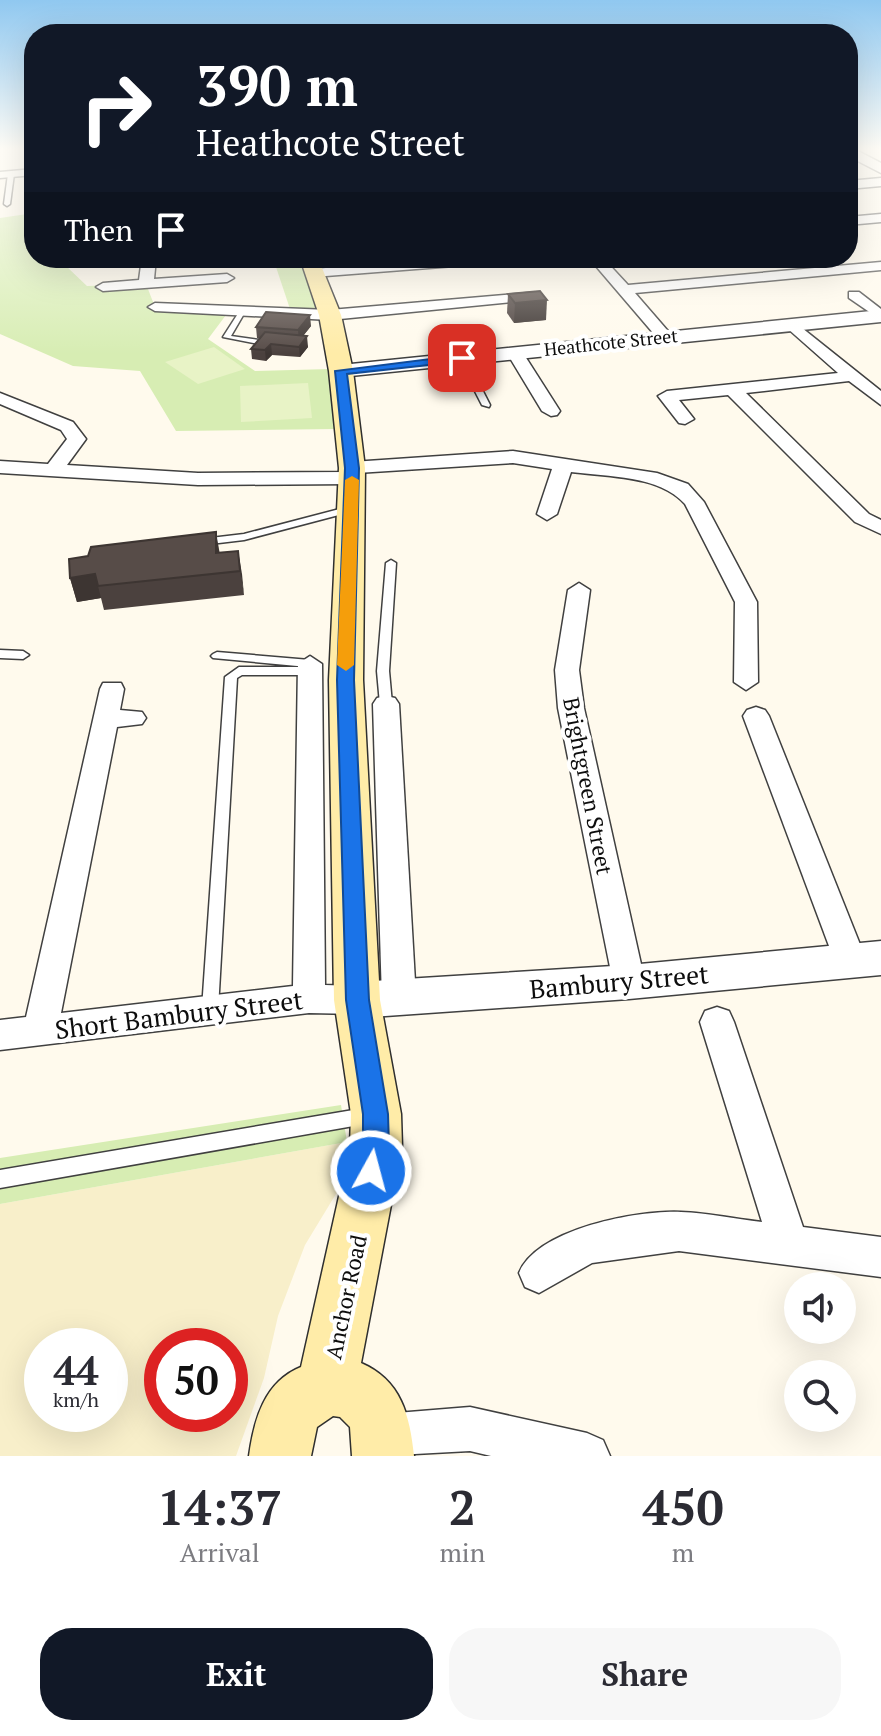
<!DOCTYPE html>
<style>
body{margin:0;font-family:"PT Serif",serif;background:#f7f7f7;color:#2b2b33;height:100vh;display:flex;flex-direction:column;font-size:30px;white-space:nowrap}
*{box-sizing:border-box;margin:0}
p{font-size:26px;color:#7c7c81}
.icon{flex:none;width:44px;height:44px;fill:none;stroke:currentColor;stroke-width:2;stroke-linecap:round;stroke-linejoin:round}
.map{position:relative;height:1456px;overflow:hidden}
.sheet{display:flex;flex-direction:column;background:#fff;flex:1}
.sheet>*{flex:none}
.hud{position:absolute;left:24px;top:24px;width:834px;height:244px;border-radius:32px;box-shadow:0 8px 32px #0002;background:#111827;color:#fff;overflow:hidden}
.fabs{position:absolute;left:784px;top:1272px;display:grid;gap:16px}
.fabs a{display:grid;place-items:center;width:72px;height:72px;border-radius:50%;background:#fff;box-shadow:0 8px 32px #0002;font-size:40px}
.speed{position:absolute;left:24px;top:1328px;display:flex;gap:16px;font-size:40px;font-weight:700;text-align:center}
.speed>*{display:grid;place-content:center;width:104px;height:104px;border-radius:50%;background:#fff;box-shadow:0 8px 32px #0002;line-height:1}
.speed small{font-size:20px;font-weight:400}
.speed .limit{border:12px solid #d22;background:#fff;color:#111}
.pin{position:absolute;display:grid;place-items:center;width:68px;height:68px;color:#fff;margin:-34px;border-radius:16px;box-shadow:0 4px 12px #0006}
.me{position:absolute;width:88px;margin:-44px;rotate:7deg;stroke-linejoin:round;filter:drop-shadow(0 0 6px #0008)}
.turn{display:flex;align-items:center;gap:28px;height:168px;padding:0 40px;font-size:36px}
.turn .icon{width:104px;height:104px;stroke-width:2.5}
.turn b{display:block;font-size:56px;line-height:68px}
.then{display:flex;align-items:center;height:76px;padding:0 40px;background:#0003;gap:16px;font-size:30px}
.eta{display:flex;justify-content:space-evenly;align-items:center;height:136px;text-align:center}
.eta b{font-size:48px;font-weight:600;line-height:56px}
.cta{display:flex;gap:16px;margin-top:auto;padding:16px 40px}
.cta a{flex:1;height:92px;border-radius:32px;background:#111827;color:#fff;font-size:32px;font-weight:600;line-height:92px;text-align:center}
.cta a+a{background:#f7f7f7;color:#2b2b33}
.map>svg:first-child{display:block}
.farmland{fill:#f8efca;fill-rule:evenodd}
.green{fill:#d7edb3}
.pitch{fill:#e8f3c6}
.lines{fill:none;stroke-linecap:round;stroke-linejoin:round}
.service-casing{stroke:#404040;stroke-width:3}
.minor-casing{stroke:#404040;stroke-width:3}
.tertiary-casing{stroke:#404040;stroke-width:3}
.secondary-casing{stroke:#2f2f2f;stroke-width:3}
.service{fill:#fff;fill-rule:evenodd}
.minor{fill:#fff;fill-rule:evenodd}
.tertiary{fill:#fff;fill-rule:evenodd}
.secondary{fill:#ffeca8;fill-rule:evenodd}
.wall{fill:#4b413e}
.shaded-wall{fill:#3d3532}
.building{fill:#574c48;stroke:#3d3532;stroke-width:2}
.route{fill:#1a73e8;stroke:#114b97;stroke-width:2}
.slow{fill:#f59e0b}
.labels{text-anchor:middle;stroke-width:8;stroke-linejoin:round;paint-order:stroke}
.far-street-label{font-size:18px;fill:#0d0d0d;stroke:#fff}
.street-label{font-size:22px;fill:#0d0d0d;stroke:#fff}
.near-street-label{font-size:26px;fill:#0d0d0d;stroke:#fff}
</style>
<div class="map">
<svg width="881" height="1456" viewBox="0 0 881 1456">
<rect width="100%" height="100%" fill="#fffaed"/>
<path class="farmland" d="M347,1142l-5,42 -37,61 -27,71 -14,62 -28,78h-236v-252zM42,1346h68v68h-68zM162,1346h68v68h-68z"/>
<g class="green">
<polygon points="34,213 34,258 68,258 66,266 87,286 146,284 155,307 229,311 208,339 255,371 331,369 336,429 176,431 140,371 73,366 0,334 0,218"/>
<polygon points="273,258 309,258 330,315 292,315"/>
<polygon points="341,1105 347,1142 0,1204 0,1158"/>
</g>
<g class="pitch">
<polygon points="214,347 245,369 198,384 165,362"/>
<polygon points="308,383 312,418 241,422 240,386"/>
</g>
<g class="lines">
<defs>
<g id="service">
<polygon points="11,172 14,174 10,204 7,206 4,204 8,174"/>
<polygon points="242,310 245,312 231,336 259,340 259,344 223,337 239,312"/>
<polygon points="459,356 466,358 490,405 489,407 482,405 458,358"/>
<polygon points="351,506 354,507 354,511 244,540 202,545 197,542 202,539 244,534"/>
<polygon points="391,560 396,563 389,671 392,704 386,708 380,704 377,671 386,563"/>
<polygon points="0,650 23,651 29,655 23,659 0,658"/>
<polygon points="217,652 310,660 316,664 310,667 316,671 310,675 242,675 237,678 218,1009 215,1014 210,1016 205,1014 202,1009 225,677 239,667 308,667 213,658 211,656 213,654"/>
<polygon points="365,1108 371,1110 373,1116 371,1122 365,1124 0,1188 0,1170"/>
</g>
<g id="minor">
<polygon points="34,169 34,175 0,178 0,172"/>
<polygon points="881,178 881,186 848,189 848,181"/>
<polygon points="881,214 881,222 848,225 848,217"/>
<polygon points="142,258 156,258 154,279 227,274 234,278 227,282 103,291 96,287 103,283 139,280"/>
<polygon points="453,258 513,258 506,262 313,277 306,273 313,269"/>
<polygon points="589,258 603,258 628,285 881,262 881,270 635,293 674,338 666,343 660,341"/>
<polygon points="849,292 859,292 881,309 881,320 849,298"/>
<polygon points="529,293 536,297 534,300 330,320 155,311 148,307 155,303 330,310"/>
<polygon points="792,320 881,391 881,405 849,381 746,393 869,514 881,520 881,534 855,522 728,395 679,400 694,419 685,424 679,423 658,396 667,391 838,373 787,328 784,325"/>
<polygon points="515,348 523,353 560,411 557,415 551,416 542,411 507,353"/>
<path d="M0,393l73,29 13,17 -19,26 131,8 148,-1 -4,-4 10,-6 161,-11 144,22 31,11 16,18 53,100 1,80 -12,8 -12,-8 1,-80 -50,-98c-26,-29 -77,-27 -114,-32l-14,42 -10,6 -10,-6 15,-45 -39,-6 -156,10 5,5 -10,6 -154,1 -198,-12v-12l48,3 19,-25 -6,-9 -61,-26z"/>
<polygon points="579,583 590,590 579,670 584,708 645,982 641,992 629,996 617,992 613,982 558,708 555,670 568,590"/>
<polygon points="310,656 322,664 325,985 357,986 369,990 374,1000 369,1010 357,1014 309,1013 0,1050 0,1020 26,1017 100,689 103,683 121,683 124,689 120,710 142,712 146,718 142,724 117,727 61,1013 293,986 298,664"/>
<polygon points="386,696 395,698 399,704 416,999 411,1009 399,1013 387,1009 382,999 373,704 377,698"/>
<polygon points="756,707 765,710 769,716 867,962 862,972 851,976 840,972 835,962 743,716 747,710"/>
<path d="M717,1007l12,4 5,11 69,205 78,10v40l-202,-26 -87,12 -53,30 -14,-6 -6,-14c18,-44 118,-63 162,-61 27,1 54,7 81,10l-62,-200 5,-11z"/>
<polygon points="470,1407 587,1433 603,1440 610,1456 491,1456 470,1451 378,1456 368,1452 362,1436 368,1420 384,1414"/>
</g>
<g id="tertiary">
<polygon points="848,150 856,150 881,163 881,173 848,156"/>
<polygon points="881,310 881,322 341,377 331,371 341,365"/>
<polygon points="881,941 881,975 629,999 357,1018 343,1013 337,1000 343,987 357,982 629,965"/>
</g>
<path id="secondary" d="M300,258h18l23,57 12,56 12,97 -2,212 17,320 21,114 1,33 -41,216c40,17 49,53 53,93h-62l-2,-29 -10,-10 -7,-1 -16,11 -6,29h-62c5,-36 15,-74 52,-89l49,-220 1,-33 -17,-114 -5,-320 10,-212 -10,-97 -10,-56z"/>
</defs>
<use href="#service" class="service-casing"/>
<use href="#minor" class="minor-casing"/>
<use href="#tertiary" class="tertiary-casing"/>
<use href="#secondary" class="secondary-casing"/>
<use href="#service" class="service"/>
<use href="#minor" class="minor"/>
<use href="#tertiary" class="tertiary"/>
<use href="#secondary" class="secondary"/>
</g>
<g class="wall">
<polygon points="508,294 546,320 514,323 507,313"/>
<polygon points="311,326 303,336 308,347 300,357 272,355 266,361 252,359 251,349 260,338 257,338 256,327"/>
<polygon points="238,551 244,595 104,610 101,598 77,602 70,578"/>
</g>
<g class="shaded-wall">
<polygon points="547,300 546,320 514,323 515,303"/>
<polygon points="310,315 311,326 299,341 298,330"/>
<polygon points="307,336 308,347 300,357 299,347"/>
<polygon points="271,344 272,355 266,361 265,350"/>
<polygon points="216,532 220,555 216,553"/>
<polygon points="238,551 242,574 244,595 240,571"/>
<polygon points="95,574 101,598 77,602 70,578"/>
</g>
<g class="building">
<polygon points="540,291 547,300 515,303 508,294"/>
<polygon points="266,312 310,315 298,330 256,327"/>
<polygon points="265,332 307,336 299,347 271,344 265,350 251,349"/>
<polygon points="216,532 216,553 238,551 240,571 98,586 95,574 70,578 69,559 88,556 91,547"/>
</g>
<linearGradient id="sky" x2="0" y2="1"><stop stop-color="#90c8f0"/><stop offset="0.42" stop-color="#fffdf7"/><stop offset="1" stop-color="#fffdf7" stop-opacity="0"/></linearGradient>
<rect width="881" height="354" fill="url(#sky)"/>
<polygon class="route" points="462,355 466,361 347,374 359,468 354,680 369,1000 388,1114 389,1147 380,1180 371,1184 362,1180 358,1171 363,1147 363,1114 346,1000 337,680 345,468 335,371"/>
<polygon class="slow" points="352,476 359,480 354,665 346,671 337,665 345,480"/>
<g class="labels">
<g class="far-street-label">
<text transform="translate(611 343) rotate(-6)" y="6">Heathcote Street</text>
</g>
<g class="street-label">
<text transform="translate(588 786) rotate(79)" y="8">Brightgreen Street</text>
<text transform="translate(346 1297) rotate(-78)" y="8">Anchor Road</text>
</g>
<g class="near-street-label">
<text transform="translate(619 982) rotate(-5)" y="9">Bambury Street</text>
<text transform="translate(179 1015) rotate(-7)" y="9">Short Bambury Street</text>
</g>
</g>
</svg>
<div class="fabs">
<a><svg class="icon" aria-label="sound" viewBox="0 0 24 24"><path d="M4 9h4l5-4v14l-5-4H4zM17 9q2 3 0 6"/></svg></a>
<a><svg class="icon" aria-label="search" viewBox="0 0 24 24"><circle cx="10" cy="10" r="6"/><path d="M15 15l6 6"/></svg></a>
</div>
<div class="speed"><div>44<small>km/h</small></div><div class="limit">50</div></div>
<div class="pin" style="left:462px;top:358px;background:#d93025"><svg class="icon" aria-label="arrive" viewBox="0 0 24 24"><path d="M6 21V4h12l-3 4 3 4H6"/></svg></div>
<svg class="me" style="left:371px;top:1171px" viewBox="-20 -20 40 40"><circle r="17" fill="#1a73e8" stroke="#fff" stroke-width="3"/><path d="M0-11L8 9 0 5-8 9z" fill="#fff"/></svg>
<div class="hud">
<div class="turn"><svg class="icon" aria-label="right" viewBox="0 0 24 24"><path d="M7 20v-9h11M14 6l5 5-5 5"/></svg><div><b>390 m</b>Heathcote Street</div></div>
<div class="then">Then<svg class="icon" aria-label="arrive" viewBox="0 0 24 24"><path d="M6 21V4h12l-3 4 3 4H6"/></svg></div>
</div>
</div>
<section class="sheet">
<div class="eta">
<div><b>14:37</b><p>Arrival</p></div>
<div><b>2</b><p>min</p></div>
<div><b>450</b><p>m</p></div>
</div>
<div class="cta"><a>Exit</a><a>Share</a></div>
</section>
